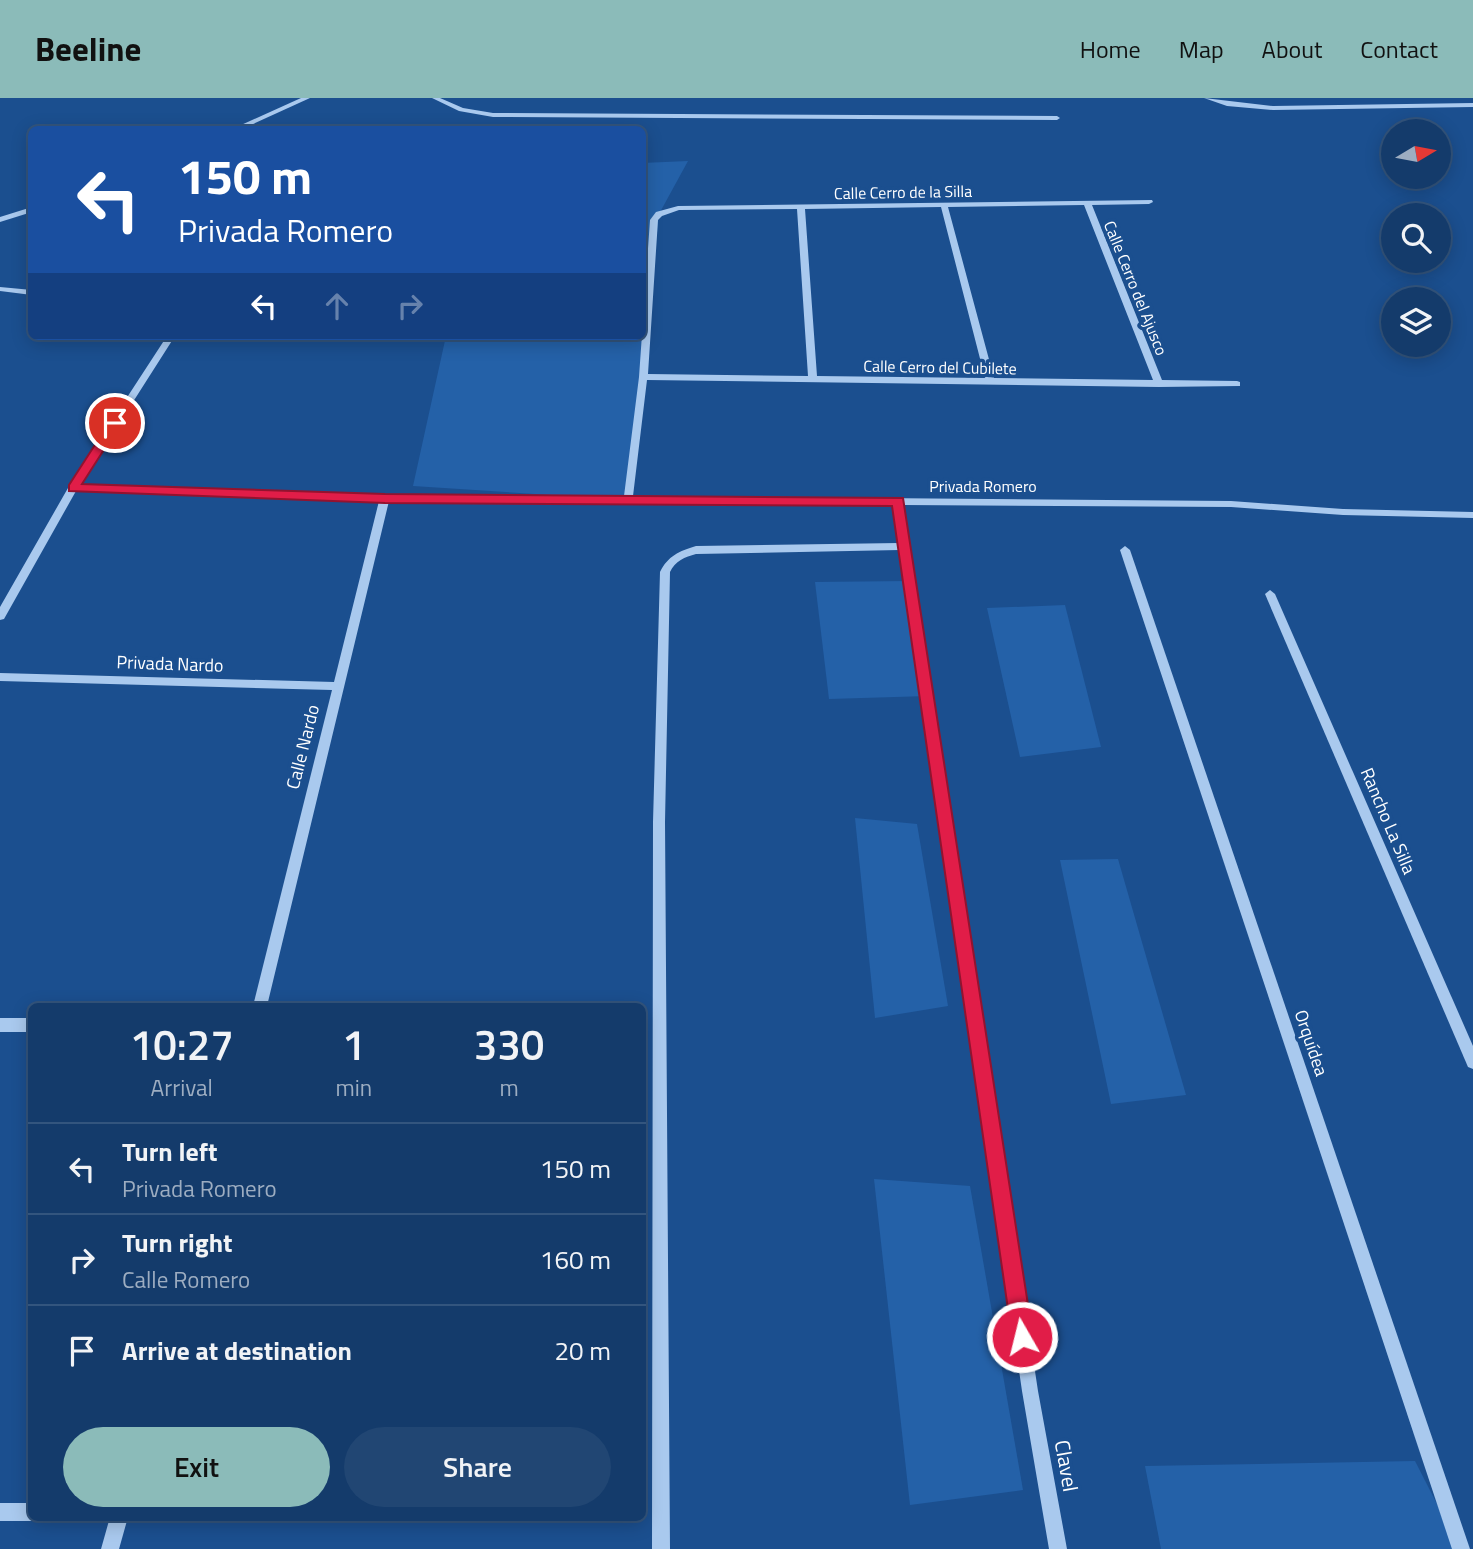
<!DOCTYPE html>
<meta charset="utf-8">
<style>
body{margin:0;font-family:"Titillium Web",sans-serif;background:#214673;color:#f1f3f6;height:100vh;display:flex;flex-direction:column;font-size:26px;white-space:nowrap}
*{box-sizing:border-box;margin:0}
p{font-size:23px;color:#9dadc1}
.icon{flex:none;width:38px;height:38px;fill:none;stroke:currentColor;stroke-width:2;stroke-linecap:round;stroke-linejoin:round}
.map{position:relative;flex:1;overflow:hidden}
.sheet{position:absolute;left:28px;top:905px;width:618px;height:518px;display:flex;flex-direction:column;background:#143b6b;border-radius:10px;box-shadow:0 4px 18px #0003,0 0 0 2px #33557e}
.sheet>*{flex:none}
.guide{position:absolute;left:28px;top:28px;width:618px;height:214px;border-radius:10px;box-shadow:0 4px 18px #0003,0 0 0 2px #33557e;background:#1a4fa0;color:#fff;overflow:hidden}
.needle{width:46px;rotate:80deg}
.tools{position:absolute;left:1381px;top:21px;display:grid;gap:14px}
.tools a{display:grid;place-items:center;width:70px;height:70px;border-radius:50%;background:#143b6b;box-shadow:0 4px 18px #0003,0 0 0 2px #33557e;font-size:35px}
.pin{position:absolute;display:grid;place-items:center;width:60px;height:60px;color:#fff;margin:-30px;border:4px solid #fff;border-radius:50%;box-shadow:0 2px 7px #0007}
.me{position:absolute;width:77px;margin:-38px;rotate:352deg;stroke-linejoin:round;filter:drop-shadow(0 0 5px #0008)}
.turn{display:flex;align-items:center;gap:24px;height:147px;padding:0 35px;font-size:32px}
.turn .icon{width:91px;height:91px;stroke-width:2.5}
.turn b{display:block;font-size:49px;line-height:60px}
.lanes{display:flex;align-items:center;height:66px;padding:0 35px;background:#0003;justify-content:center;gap:35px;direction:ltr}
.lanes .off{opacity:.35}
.eta{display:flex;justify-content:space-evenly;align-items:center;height:119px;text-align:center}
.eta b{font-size:42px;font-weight:600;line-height:49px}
.action{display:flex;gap:14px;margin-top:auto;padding:14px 35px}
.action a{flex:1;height:80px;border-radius:42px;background:#8bbbb9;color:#111;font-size:28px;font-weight:600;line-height:80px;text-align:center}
.action a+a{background:#214673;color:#f1f3f6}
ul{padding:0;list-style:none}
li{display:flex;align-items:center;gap:21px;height:91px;padding:0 35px;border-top:2px solid #33557e}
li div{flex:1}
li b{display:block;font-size:26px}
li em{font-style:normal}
header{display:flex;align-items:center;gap:42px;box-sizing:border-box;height:98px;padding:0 35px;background:#8bbbb9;color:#111}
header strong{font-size:33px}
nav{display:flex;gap:38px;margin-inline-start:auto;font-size:24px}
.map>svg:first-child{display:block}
.green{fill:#2461a8}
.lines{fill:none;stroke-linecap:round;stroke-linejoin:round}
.minor{fill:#a9c9ee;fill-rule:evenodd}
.route{fill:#e11d48;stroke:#92132f;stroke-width:2}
.labels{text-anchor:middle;stroke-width:7;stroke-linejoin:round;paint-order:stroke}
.far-street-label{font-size:16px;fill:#fff;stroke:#1b4f8f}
.street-label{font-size:18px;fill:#fff;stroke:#1b4f8f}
.near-street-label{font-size:21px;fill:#fff;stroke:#1b4f8f}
</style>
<header>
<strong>Beeline</strong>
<nav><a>Home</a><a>Map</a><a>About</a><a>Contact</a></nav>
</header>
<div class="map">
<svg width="1473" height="1451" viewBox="0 0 1473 1451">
<rect width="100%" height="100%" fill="#1b4f8f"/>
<g class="green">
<polygon points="688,63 659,116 628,402 413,388 446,238 642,238 642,65"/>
<polygon points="910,483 928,598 829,601 815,484"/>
<polygon points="1065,507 1101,649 1020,659 987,510"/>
<polygon points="855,720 917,726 948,908 875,920"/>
<polygon points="1118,761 1186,997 1111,1006 1060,762"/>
<polygon points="874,1081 970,1088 1023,1392 910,1407"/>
<polygon points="1415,1363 1460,1451 1161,1451 1145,1368"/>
</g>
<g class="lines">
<g class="minor">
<polygon points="301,0 310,0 240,32 230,32"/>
<polygon points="432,0 440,0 463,10 493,15 1057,18 1060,20 1057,22 493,19 459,13"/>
<polygon points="1204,0 1273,8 1473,5 1473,9 1273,12 1227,8"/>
<path d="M1152,102l1,2 -4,2 -57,1 70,175 75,1 3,1v4l-81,1 -512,-7 -14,116 598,5 112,8 130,3v6l-130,-3 -112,-8 -328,-2 135,886 29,158h-18l-27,-158 -122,-841 -204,4c-11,3 -21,7 -26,18l-5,250 5,727h-18l1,-727 7,-250c8,-16 19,-21 36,-26l203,-3 -5,-38 -505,-4 -122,505h-14l79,-316 -332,-9v-8l334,9 45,-181 -303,-10 -72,128 -4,1v-13l68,-119 99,-152h8l-95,149 305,10 239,1 15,-119 11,-157 6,-8 22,-6zM1084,107l69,175 -159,-2 -46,-171zM941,109l44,171 -168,-2 -12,-167zM797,111l11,167 -160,-2 10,-154 4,-4 17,-6z"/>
<polygon points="32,109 32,114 0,124 0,119"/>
<polygon points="0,189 32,192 32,197 0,193"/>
<polygon points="1125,448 1130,452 1470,1451 1452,1451 1120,452"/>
<polygon points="1270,492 1275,496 1473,948 1473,971 1468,969 1265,496"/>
<rect x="0" y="920" width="32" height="14"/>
<polygon points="0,1405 32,1405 32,1419 39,1419 32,1423 0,1423"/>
<polygon points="110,1419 128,1419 119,1451 101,1451"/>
</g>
</g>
<polygon class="route" points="115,321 121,325 82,386 385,396 903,400 1033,1239 1030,1246 1022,1250 1015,1246 1012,1239 892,408 385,405 69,393 69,387 111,322"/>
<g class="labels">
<g class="far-street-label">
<text transform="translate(903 94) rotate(-1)" y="6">Calle Cerro de la Silla</text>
<text transform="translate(1136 190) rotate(68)" y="6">Calle Cerro del Ajusco</text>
<text transform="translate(940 269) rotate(1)" y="6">Calle Cerro del Cubilete</text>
<text x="983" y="394">Privada Romero</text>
</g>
<g class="street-label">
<text transform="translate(170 566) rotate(2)" y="6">Privada Nardo</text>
<text transform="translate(303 649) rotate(-76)" y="6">Calle Nardo</text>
<text transform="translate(1388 723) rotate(67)" y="6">Rancho La Silla</text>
<text transform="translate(1311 945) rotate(71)" y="6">Orquídea</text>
</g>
<g class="near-street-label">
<text transform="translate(1066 1368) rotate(80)" y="7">Clavel</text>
</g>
</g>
</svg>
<div class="tools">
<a><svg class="needle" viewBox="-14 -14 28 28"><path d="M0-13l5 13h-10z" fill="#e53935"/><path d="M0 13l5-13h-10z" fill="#9dadc1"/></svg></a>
<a><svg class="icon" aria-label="search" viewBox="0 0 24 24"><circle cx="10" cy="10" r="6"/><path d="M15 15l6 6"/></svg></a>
<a><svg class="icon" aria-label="layers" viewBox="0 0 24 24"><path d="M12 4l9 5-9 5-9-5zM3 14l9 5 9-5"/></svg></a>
</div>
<div class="pin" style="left:115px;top:325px;background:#d93025"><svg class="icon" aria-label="arrive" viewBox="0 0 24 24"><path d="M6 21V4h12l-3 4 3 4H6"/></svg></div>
<svg class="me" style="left:1022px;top:1239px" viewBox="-20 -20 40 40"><circle r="17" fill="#e11d48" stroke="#fff" stroke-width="3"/><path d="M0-11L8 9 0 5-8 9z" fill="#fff"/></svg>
<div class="guide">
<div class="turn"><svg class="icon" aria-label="left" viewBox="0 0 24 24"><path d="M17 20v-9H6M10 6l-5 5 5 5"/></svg><div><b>150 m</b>Privada Romero</div></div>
<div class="lanes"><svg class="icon" aria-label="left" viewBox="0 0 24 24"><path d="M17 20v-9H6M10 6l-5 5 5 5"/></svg><svg class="icon off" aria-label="ahead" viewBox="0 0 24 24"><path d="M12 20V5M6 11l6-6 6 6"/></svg><svg class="icon off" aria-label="right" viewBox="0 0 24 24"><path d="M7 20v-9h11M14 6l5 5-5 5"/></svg></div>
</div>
<section class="sheet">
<div class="eta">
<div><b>10:27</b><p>Arrival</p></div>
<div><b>1</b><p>min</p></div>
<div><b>330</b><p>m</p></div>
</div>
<ul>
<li><svg class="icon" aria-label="left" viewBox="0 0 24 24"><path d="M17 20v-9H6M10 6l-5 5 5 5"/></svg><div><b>Turn left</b><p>Privada Romero</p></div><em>150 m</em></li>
<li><svg class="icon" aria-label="right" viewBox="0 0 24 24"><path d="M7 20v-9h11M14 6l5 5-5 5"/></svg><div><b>Turn right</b><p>Calle Romero</p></div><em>160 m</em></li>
<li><svg class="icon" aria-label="arrive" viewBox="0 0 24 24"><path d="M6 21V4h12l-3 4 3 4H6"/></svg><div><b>Arrive at destination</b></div><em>20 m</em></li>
</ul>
<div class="action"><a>Exit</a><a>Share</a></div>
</section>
</div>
